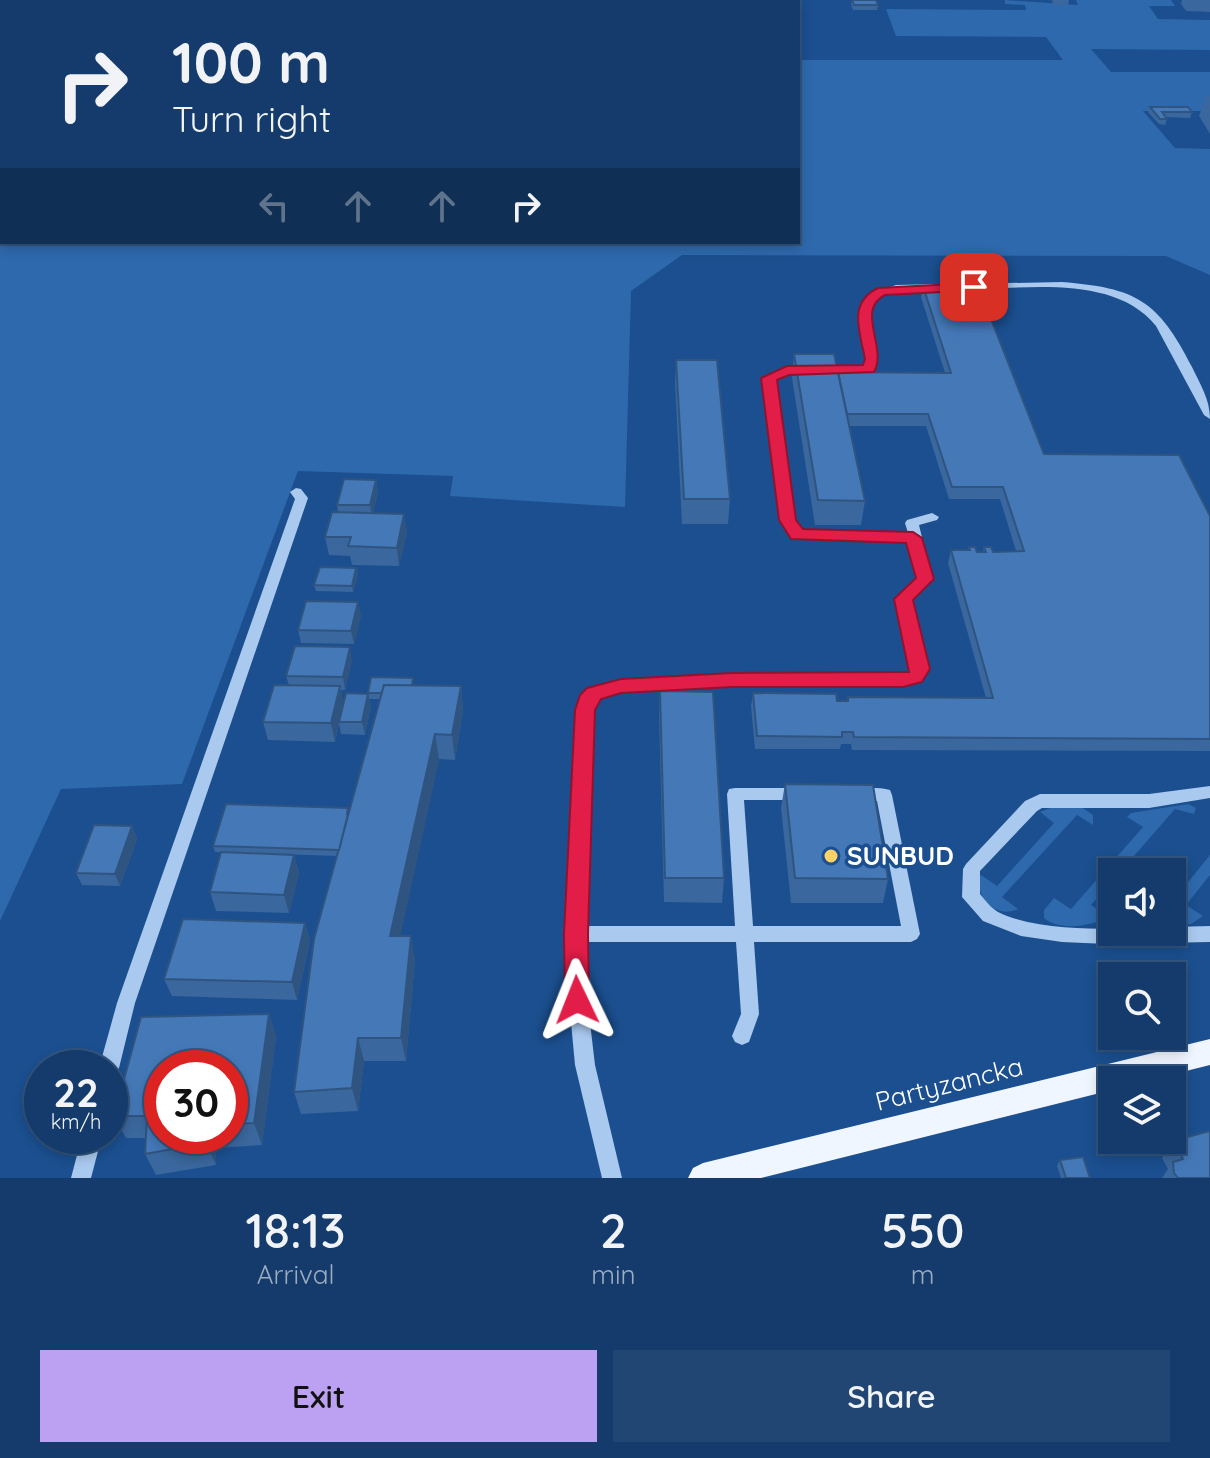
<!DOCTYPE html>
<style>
body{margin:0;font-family:Quicksand,sans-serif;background:#214673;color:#f1f3f6;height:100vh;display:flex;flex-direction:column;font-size:30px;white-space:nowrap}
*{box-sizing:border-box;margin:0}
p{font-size:26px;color:#9dadc1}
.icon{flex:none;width:44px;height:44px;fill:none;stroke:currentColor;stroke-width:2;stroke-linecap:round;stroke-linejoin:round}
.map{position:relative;height:1178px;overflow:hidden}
.side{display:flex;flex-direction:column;background:#143b6b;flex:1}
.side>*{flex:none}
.banner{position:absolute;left:0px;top:0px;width:800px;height:244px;box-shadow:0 4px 12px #0003,0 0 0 2px #33557e;background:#143b6b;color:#f1f3f6;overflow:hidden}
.buttons{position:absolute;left:1098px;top:858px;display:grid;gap:16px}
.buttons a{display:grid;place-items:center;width:88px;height:88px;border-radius:0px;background:#143b6b;box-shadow:0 4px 12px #0003,0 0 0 2px #33557e;font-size:40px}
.speed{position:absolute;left:24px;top:1050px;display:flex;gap:16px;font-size:40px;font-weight:700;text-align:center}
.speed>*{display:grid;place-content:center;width:104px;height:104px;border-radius:50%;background:#143b6b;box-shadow:0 4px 12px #0003,0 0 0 2px #33557e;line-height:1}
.speed small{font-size:20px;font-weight:400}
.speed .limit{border:12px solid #d22;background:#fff;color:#111}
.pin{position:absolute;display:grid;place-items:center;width:68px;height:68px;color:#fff;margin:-34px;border-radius:16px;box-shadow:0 4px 12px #0006}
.me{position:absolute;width:88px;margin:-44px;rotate:358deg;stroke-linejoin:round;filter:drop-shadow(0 0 6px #0008)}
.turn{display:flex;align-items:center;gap:28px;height:168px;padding:0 40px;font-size:36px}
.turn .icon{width:104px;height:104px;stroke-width:2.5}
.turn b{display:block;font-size:56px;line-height:68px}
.lanes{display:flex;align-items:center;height:76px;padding:0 40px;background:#0003;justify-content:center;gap:40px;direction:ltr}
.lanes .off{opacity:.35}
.eta{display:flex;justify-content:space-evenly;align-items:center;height:136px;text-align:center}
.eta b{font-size:48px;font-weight:600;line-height:56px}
.cta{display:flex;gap:16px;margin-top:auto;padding:16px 40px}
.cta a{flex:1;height:92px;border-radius:0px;background:#bca0f2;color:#111;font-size:32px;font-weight:600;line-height:92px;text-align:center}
.cta a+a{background:#214673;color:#f1f3f6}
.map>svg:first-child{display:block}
.green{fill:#2e69ad}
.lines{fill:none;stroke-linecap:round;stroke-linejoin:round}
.minor{fill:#a9c9ee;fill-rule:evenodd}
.major{fill:#f0f6ff;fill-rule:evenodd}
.wall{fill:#3a679d;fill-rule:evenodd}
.shaded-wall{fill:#305480}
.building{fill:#4478b7;stroke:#305480;stroke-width:2}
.route{fill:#e11d48;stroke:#92132f;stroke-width:2}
.poi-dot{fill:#ffd166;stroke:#1b4f8f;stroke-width:3}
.labels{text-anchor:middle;stroke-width:7;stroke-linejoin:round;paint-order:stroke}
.near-poi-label{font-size:26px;font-weight:bold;fill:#fff;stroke:#1b4f8f;text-anchor:start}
.near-street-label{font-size:26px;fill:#fff;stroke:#1b4f8f}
</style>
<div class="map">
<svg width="1210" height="1178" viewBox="0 0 1210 1178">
<rect width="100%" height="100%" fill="#1b4f8f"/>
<g class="green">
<polygon points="1005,0 1078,5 1076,0 1171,0 1175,6 1149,6 1158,19 1210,20 1210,50 1091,49 1111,72 1210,72 1210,111 1143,111 1175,148 1210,149 1210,275 1166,256 682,255 631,291 625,507 450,496 453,476 298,471 182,784 61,789 0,921 0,213 2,242 798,242 798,60 1063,60 1046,37 896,36 886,9 1026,10 1025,5 1005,4"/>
<path d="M1188,804l8,4 -2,6 -19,-5 -55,63h-8v9l-21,24 17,11c-15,11 -50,15 -64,2v-8l10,-12 17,11 72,-82 -16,-10 4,-4z"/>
<path d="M1055,806l26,1 12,8v10l-16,-10 -75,82 16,12c-21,10 -41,-9 -39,-31l2,-3 16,11 57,-63 -14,-11z"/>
<polygon points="1210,855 1210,875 1186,905 1203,916 1191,924 1172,924 1172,902"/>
</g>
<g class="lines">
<g class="minor">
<polygon points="231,0 239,0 230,2"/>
<path d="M1062,282c74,6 96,18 130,85 8,17 18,32 18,52l-6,-4 -48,-89c-42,-53 -135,-37 -196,-36l-5,-3 5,-3z"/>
<path d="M940,284l4,1v4l-47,2 -22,8c-13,24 12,48 -2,72l-84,3 -14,6 20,140 7,11 106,2 -3,-10 2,-3 25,-7 7,4 -2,3 -18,5 13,54 -22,21 17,69 -6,12 -5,1 -184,3 -111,7 -11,1 -15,10 -8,223h148l-8,-132 2,-5 6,-1h65l6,1 2,5 -2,5 -6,1h-56l9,126h148l-24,-125 -26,-1 -2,-5 2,-5c11,-3 28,-3 39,0l2,5 28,139 -3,5 -6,3h-157l5,72 -10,28 -7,3 -7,-3 -3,-6 9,-22 -5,-72h-150l-1,38 10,85 27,113h-20l-27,-113 -8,-85v-46l2,-4 10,-230 3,-4 19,-12 20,-4 111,-5 179,-3 2,-3 -17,-70 22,-21 -8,-36 -117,-4 -12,-18 -18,-142 24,-10 78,-2c9,-26 -14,-44 2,-71l29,-10z"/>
<polygon points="296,488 301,489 308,498 135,1003 119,1068 116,1074 110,1077 110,1068 99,1068 117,1003 295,499 290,492"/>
<path d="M1210,786v12l-61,10h-107l-5,3 -57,60v23c5,6 11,14 18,18 33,16 78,16 114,17v3h60v-5l38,-1v16l-103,2 -45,-2 -41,-6 -38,-15 -21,-24 1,-28 3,-5 59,-63 15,-7h109z"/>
<polygon points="82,1136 102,1136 91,1178 71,1178"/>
</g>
<polygon class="major" points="1210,1039 1210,1065 1150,1080 1112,1080 1112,1090 761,1178 688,1178 693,1168 703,1163"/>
</g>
<g class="wall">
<polygon points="386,0 419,0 418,2 386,2"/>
<rect x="756" y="0" width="38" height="2"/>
<polygon points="852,0 878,5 877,10 853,10 851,4"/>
<polygon points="1052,0 1069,0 1068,5 1053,5"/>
<polygon points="1182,0 1210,0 1210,12 1186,11 1181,4"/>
<polygon points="1206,96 1210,96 1210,134 1199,116"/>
<polygon points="1150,107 1192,112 1190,118 1165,117 1167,119 1165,125 1159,124 1148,112"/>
<polygon points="2,167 2,186 0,186 0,169"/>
<polygon points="923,286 1044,454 1210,516 1210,751 852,750 851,744 841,744 840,749 755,749 751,706 753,693 837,701 847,701 848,697 986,698 948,563 951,550 968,550 969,547 977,552 983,552 984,547 993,552 1016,551 1000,499 949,499 926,426 849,426 865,501 861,525 815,525 792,378 794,354 838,372 945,373 921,297"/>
<polygon points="676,360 730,499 728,524 682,524 675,383"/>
<polygon points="376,480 378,492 373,513 407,532 399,566 352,565 350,556 329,555 325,537 338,512 337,505"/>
<polygon points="356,568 358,574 353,592 316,591 314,585"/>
<polygon points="361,615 354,644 301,643 298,630"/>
<polygon points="352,660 345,690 341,690 343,703 368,693 414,686 461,686 463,711 455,760 439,759 400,936 415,960 406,1061 364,1061 358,1111 301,1114 294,1092 337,856 215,852 213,846 349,812 380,699 369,699 371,706 365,735 341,734 339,724 335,742 268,740 263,722 289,685 286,676"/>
<polygon points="660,691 724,878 722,903 664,902 659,716"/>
<polygon points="785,784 888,879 883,903 791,903 781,808"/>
<polygon points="132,826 137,839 120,886 82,885 76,873"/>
<polygon points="294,855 299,873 289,913 216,911 210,892"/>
<polygon points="305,923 310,941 297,1000 172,996 164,979"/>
<path d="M269,1014l7,23 -14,108 -46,3v17l-60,10 -11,-21 1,-16h-20l-12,-22zM230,1068v68h-68z"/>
<polygon points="1173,1141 1210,1178 1162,1178 1168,1169 1162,1158"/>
<polygon points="1060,1160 1090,1178 1061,1178 1057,1166"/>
</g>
<g class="shaded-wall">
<polygon points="376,480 378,492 372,518 370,505"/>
<polygon points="404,514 407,532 399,566 397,548"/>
<polygon points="356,568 358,574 353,592 352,586"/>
<polygon points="358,602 361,615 354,644 351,631"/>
<polygon points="350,647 352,660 345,690 343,677"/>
<polygon points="340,686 344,705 339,722 339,724 335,742 331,723"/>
<polygon points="461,686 463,711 455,760 452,735"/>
<polygon points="368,694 371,706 365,735 362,722"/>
<polygon points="435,734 439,759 395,960 390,936"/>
<polygon points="132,826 137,839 120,886 115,874"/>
<polygon points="294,855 299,873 289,913 284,895"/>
<polygon points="305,923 310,941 297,1000 292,982"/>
<polygon points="411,936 415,960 406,1061 401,1038"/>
<polygon points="269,1014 276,1037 262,1145 254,1123"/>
<polygon points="358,1038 364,1061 358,1111 352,1088"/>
<polygon points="206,1136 211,1136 216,1148 216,1165 206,1143"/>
</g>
<g class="building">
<rect x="323" y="0" width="49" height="1"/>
<polygon points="524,0 539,0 539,2 523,2"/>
<polygon points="563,0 593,0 592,2 563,2"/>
<polygon points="593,0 654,0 653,2 592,2"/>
<polygon points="852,0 876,0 878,5 854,5"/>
<polygon points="715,1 715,2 662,2"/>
<polygon points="1150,107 1188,107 1192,112 1162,112 1167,119 1160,119"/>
<polygon points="923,286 978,286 1044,454 1179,455 1210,516 1210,739 854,737 853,732 842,732 842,737 757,736 753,693 836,694 837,701 848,701 848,697 993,698 951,550 970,550 969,547 975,547 977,552 986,552 984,547 991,547 993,552 1024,551 1003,487 952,487 928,414 847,414 838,372 951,373"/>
<polygon points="794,354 834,354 865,501 818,500"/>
<polygon points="676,360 717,360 730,499 684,499"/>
<polygon points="344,479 376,480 370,505 337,505"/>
<polygon points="332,512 404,514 397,548 348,546 351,537 325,537"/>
<polygon points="320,567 356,568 352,586 314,585"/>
<polygon points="306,601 358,602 351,631 298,630"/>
<polygon points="295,646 350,647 343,677 286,676"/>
<polygon points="371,677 413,678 412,686 384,685 382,693 368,693"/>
<polygon points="274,685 340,686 331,723 263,722"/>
<polygon points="384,685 461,686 452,735 435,734 390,936 411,936 401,1038 358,1038 352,1088 294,1092 314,939"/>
<polygon points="660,691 713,692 724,878 665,878"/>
<polygon points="346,693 368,694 362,722 339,722"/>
<polygon points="785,784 873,785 888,879 795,878"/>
<polygon points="226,804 348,808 347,814 348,814 339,850 213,846"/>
<polygon points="94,825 132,826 115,874 76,873"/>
<polygon points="221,852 294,855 284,895 210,892"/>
<polygon points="183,919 305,923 292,982 164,979"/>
<polygon points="269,1014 254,1123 230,1124 230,1068 162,1068 162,1136 206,1136 206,1143 145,1154 147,1116 114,1116 141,1017"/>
<polygon points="1210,1131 1210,1178 1178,1178 1174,1173 1173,1162 1183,1159 1173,1141"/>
<polygon points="1083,1157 1090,1178 1066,1178 1060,1160"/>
</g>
<path class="route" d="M974,283l5,1v6l-94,5c-30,15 3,53 -11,77l-85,3 -12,5 19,140 7,9 110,3 9,6 12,41 -21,21 17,69 -8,13 -19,5h-171l-111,6 -20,6 -6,11 -7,224 1,66 -3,8 -9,3 -8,-3 -4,-8 -1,-66 11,-224 5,-15 7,-7 34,-9 111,-6 177,-1 -15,-73 22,-21 -10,-35 -115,-4 -12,-19 -18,-142 26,-12 76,-1 2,-6c-5,-27 -18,-56 13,-71z"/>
<circle class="poi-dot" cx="831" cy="856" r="8"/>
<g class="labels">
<g class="near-poi-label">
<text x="847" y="865">SUNBUD</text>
</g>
<g class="near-street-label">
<text transform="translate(949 1084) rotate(-14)" y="9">Partyzancka</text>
</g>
</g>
</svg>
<div class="buttons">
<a><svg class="icon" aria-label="sound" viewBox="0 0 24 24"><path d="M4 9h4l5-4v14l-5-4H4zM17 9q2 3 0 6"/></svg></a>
<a><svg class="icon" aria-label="search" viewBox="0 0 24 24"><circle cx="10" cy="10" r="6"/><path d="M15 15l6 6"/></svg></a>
<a><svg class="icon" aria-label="layers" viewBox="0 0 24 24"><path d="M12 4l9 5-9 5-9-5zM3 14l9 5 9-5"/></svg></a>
</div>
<div class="speed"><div>22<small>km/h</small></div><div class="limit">30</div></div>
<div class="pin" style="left:974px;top:287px;background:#d93025"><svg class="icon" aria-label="arrive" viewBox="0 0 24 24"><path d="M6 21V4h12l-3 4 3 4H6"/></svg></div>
<svg class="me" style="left:577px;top:1000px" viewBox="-20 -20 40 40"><path d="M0-17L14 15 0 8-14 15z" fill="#e11d48" stroke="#fff" stroke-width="4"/></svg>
<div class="banner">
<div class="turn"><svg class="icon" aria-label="right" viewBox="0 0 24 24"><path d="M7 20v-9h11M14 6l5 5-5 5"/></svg><div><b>100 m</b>Turn right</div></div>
<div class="lanes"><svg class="icon off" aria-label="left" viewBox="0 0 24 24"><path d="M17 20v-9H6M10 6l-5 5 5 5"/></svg><svg class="icon off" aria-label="ahead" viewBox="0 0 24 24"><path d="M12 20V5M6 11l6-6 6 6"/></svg><svg class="icon off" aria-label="ahead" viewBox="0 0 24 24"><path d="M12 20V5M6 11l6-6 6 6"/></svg><svg class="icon" aria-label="right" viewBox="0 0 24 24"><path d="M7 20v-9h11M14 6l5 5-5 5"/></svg></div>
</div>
</div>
<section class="side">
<div class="eta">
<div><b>18:13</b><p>Arrival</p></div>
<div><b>2</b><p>min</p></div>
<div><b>550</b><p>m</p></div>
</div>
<div class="cta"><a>Exit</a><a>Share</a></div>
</section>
